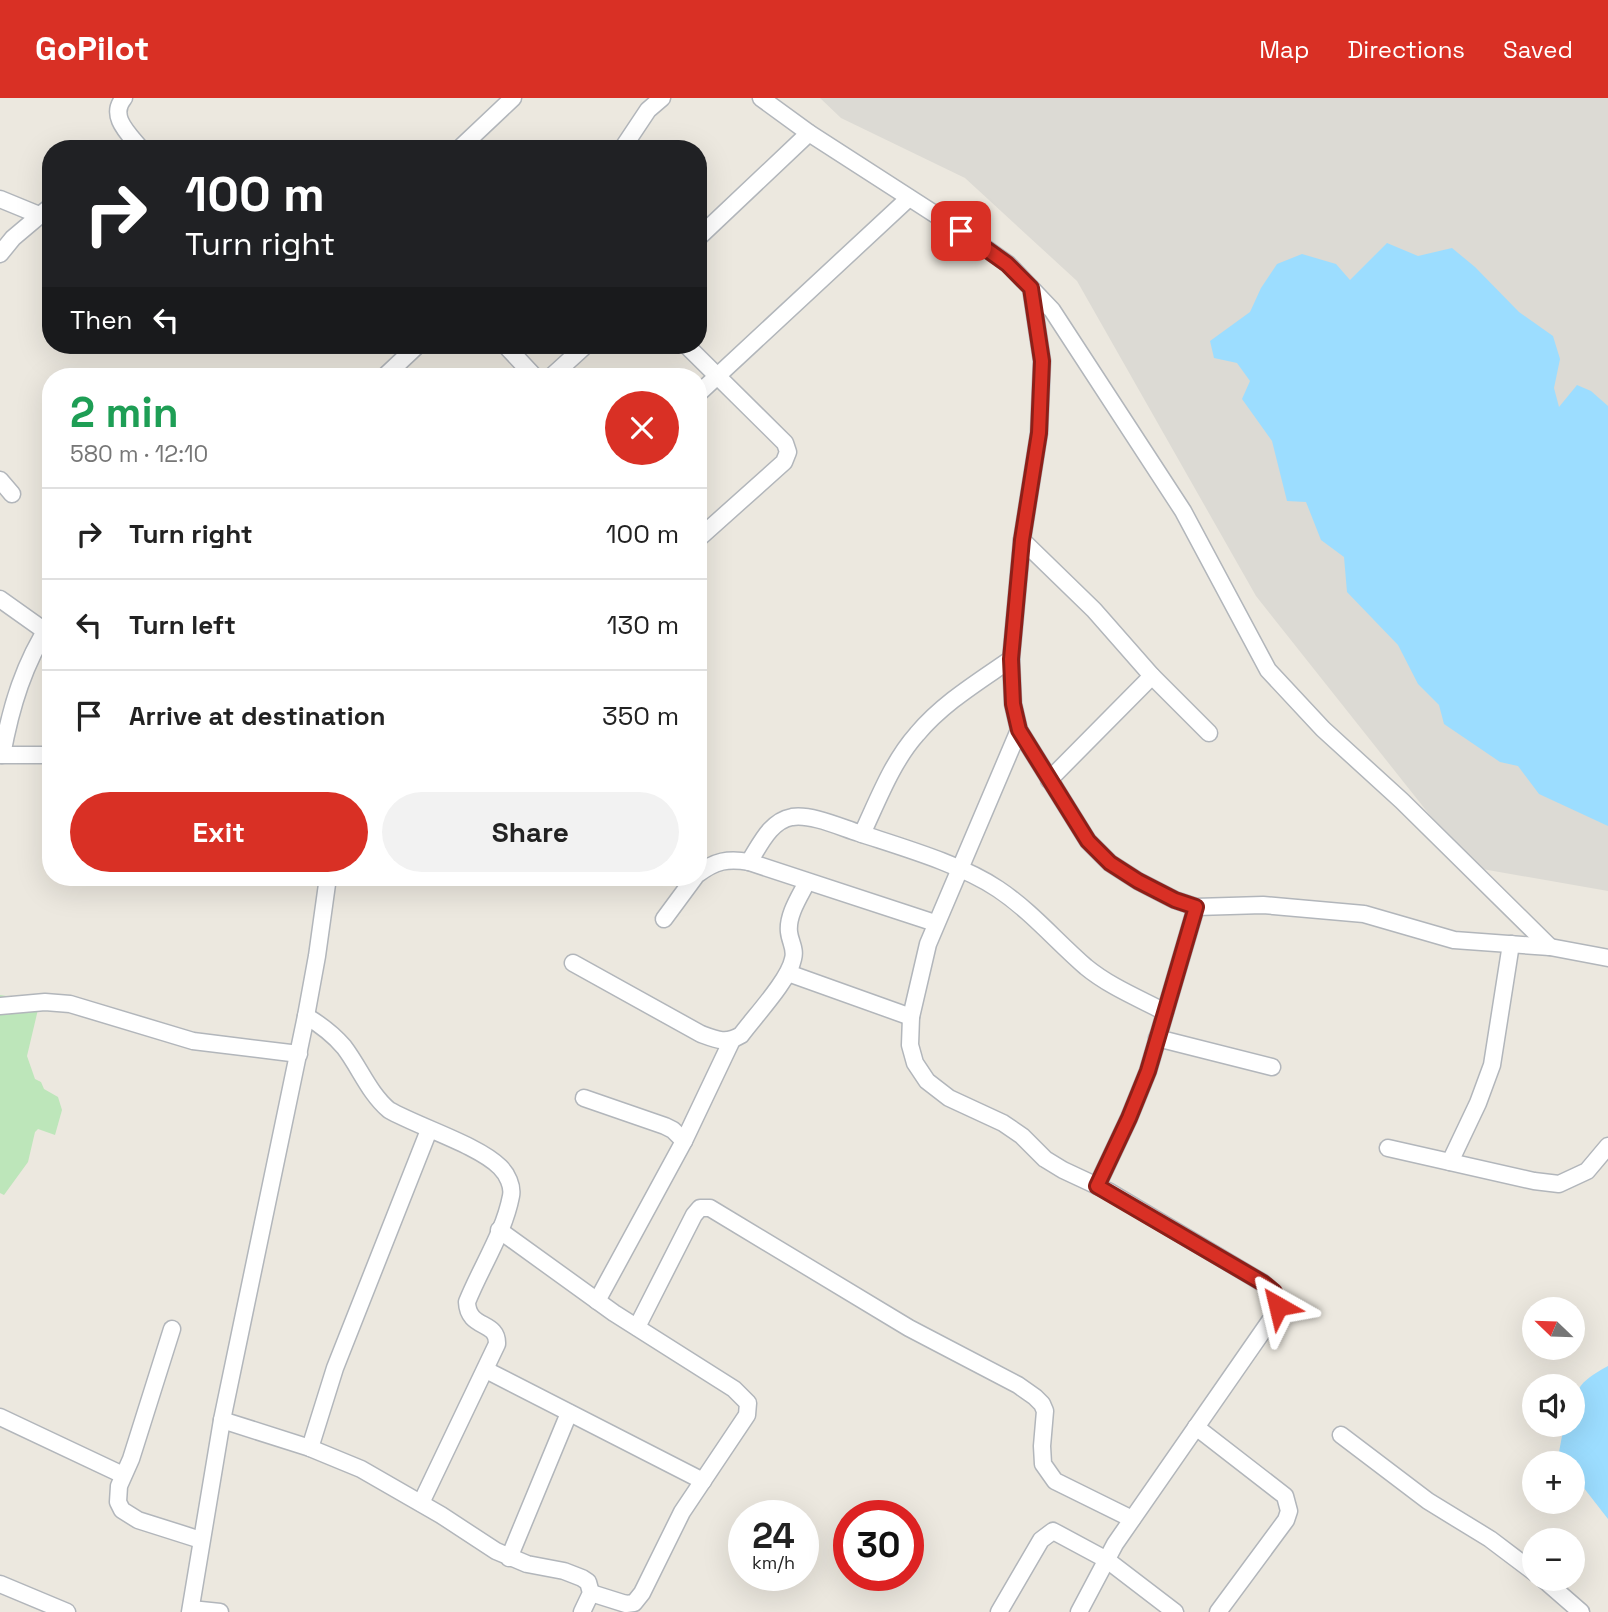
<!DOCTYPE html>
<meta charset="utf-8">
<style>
body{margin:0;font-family:"Space Grotesk",sans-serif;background:#f2f2f2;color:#222;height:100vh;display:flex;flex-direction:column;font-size:26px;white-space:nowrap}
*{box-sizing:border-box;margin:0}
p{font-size:23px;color:#767676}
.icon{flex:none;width:38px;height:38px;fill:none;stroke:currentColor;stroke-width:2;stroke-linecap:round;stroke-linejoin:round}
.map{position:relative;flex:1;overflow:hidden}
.details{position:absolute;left:42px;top:270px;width:665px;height:518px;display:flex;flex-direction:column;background:#fff;border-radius:28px;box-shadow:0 7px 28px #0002}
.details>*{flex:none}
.hud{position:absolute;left:42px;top:42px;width:665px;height:214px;border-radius:28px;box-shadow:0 7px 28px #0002;background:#202124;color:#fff;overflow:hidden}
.needle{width:46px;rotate:293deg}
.buttons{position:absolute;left:1522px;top:1199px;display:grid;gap:14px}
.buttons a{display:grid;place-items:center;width:63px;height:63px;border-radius:50%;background:#fff;box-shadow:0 7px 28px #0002;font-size:35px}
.speed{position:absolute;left:728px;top:1402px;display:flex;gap:14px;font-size:35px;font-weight:700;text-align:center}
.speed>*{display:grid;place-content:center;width:91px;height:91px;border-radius:50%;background:#fff;box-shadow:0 7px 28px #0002;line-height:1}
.speed small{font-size:18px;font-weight:400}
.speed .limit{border:10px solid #d22;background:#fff;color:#111}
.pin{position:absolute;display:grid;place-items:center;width:60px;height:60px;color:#fff;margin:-30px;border-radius:14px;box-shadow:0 4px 10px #0006}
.me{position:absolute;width:77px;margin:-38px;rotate:323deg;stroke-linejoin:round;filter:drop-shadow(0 0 5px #0008)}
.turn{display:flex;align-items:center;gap:24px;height:147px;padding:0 28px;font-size:32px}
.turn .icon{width:91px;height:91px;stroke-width:2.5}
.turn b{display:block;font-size:49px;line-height:60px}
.then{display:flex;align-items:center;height:66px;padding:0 28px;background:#0003;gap:14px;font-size:26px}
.round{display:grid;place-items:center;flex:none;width:74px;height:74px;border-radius:37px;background:#f2f2f2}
.summary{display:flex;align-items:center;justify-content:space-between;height:119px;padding:0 28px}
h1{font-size:42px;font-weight:800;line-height:52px;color:#1e9e55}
.primary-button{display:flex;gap:14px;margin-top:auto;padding:14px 28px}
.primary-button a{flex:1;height:80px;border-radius:42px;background:#d93025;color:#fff;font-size:28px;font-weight:800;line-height:80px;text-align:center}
.primary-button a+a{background:#f2f2f2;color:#222}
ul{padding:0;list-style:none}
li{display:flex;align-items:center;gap:21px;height:91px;padding:0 28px;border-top:2px solid #e0e0e0}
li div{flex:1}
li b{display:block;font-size:26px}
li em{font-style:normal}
header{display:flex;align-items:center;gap:42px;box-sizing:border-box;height:98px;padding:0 35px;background:#d93025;color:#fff}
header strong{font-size:33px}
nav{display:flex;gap:38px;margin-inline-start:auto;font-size:24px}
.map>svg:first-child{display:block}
.industrial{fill:#dcdad4}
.green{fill:#bde6ba}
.water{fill:#9cddff}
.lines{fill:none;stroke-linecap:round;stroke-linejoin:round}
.minor-casing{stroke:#b2b6bb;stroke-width:19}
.minor{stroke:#fff;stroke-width:16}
.route-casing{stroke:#8d1f18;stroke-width:18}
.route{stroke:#d93025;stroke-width:12}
</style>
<header>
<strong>GoPilot</strong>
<nav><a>Map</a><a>Directions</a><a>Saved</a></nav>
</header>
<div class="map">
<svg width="1608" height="1514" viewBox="0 0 1608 1514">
<rect width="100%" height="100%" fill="#ece8df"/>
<polygon class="industrial" points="820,0 1608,0 1608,793 1471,769 1256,498 1077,183 965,80 841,20"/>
<polygon class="green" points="0,897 40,903 27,958 35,981 41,984 44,991 58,999 62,1012 55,1037 38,1031 35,1034 28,1064 4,1097 0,1095"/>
<g class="water">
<polygon points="1387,145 1418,158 1452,150 1475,169 1519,214 1553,238 1560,261 1554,290 1559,309 1577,287 1591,293 1608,308 1608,728 1539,696 1518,668 1500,664 1444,626 1439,607 1418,586 1398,547 1347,494 1344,459 1321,442 1306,404 1287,403 1272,343 1242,301 1250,283 1237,265 1214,260 1210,243 1250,214 1261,190 1277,166 1302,156 1336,166 1350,182"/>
<path d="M1608,1268v153l-35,-45v-11h-16l7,-38 9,-1c0,-34 4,-41 35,-58z"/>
</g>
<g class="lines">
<defs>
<g id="minor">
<path d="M124,0c-16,18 5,36 17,51"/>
<polyline points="761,0 809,35 961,133 1008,166 1052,212 1183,413 1268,572 1323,631 1402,703 1550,849"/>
<polyline points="459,51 513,0"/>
<polyline points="622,51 648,12 662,0"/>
<polyline points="0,101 39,117"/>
<polyline points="698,140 809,35"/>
<polyline points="0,156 13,140 51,108"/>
<polyline points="1031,190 1042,263 1039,335 1022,442 1011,561 1013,606 1019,632 1088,743 1110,765 1138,783 1175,802 1196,809 1263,807 1364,816 1454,842 1550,849 1608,860"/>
<polyline points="505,247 534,278"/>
<polyline points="686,247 785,345 788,354 784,364 698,441"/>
<polyline points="385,278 418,247"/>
<polyline points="552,278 586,247"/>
<polyline points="698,296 909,100"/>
<polyline points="0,382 12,396"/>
<polyline points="1022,442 1094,512 1152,578 1209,635"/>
<polyline points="0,501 45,533"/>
<path d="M1019,632l-91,214 -17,73 -1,28 5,18 12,18 22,17 54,25 19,13 23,23 18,11 45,21 155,92c12,10 18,16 11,32l-159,229 -36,68"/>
<polyline points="0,657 51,657"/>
<path d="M2,657c9,-49 22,-92 49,-133"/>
<polyline points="1049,682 1152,578"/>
<path d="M862,736c16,-34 30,-72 55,-100 26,-31 61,-52 94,-75"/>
<path d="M749,764c11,-17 21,-41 43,-45 20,-3 48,10 67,16 42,14 102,31 139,56 33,22 58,52 88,78 23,19 52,31 79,45"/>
<path d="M698,776c17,-13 30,-16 51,-12l186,61"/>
<polyline points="664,821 695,779"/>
<path d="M573,865l128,71c16,6 25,10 40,1 14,-19 48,-55 52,-76 3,-10 -3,-17 -4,-27 -2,-17 11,-36 18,-50"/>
<polyline points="788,875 911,919"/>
<polyline points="0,908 45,904 70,906 193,943 299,956"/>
<path d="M306,918c15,9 27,18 38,31 16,21 25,46 45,63 30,17 89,35 111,57 7,7 13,19 11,29 -7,37 -30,71 -44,106 1,28 31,18 30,42l-76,159"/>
<polyline points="1157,940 1272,969"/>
<polyline points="584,1000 665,1028 673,1032 684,1043"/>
<polyline points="1388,1050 1534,1083 1559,1086 1587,1073 1608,1048"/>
<polyline points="1450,1064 1478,1005 1492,967 1511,846"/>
<polyline points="1097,1088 1129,1020 1148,973 1196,809"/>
<polyline points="499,1132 614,1215 734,1291 748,1305 747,1317 682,1414 642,1495 634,1505 626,1506 591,1495"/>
<polyline points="597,1203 684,1043 732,942"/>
<polyline points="637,1229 694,1117 700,1110 710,1110 909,1230 1018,1287 1035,1299 1042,1306 1045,1313 1042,1348 1043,1366 1055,1383 1132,1421"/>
<polyline points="172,1231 131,1361 119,1388 118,1404 122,1412 138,1422 201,1442"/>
<polyline points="486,1272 703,1383"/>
<polyline points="0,1319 123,1377"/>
<polyline points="222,1322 310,1350 361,1371 441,1417 496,1453 527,1466 564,1473 582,1480 588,1484 591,1495 582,1514"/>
<polyline points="1196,1329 1285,1398 1289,1413 1286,1422 1218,1514"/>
<polyline points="1341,1337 1428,1403 1490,1441 1535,1475"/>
<polyline points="310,1350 335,1270 429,1032"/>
<polyline points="509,1460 569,1315"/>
<polyline points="1542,1480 1581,1514"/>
<polyline points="0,1486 67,1514"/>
<polyline points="191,1511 220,1514"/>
<polyline points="190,1514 222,1322 306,918 317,858 328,779"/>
<polyline points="999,1514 1041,1442 1053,1433 1107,1462 1175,1514"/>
</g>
</defs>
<use href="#minor" class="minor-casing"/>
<use href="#minor" class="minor"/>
</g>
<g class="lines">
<defs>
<polyline id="route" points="961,133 1007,166 1031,190 1042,263 1039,335 1022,442 1011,561 1013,606 1019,632 1088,743 1110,765 1138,783 1175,802 1196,809 1148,973 1129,1020 1097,1088 1263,1185 1274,1194 1278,1208"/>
</defs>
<use href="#route" class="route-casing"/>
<use href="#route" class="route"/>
</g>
</svg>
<div class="buttons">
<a><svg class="needle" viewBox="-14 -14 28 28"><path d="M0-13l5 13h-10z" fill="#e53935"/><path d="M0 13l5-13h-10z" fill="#767676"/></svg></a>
<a><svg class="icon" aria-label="sound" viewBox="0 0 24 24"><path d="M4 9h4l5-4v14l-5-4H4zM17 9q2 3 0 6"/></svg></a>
<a>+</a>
<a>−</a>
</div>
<div class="speed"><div>24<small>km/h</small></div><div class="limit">30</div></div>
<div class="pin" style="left:961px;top:133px;background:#d93025"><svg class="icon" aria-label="arrive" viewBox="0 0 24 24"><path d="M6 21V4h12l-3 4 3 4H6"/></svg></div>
<svg class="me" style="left:1278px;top:1208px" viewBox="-20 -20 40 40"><path d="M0-17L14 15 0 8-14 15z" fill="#d93025" stroke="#fff" stroke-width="4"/></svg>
<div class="hud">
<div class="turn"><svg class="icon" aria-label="right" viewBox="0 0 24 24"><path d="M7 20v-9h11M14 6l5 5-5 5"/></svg><div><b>100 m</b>Turn right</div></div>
<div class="then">Then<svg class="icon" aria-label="left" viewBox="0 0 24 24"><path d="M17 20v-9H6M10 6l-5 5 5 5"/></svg></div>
</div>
<section class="details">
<div class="summary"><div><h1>2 min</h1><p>580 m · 12:10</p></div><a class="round" style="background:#d93025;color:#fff"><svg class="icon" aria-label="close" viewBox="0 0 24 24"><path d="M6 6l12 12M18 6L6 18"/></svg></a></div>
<ul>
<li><svg class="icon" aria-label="right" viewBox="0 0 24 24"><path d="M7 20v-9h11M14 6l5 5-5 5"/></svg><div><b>Turn right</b></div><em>100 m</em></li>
<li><svg class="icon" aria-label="left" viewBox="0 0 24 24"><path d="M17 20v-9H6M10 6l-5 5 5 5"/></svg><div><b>Turn left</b></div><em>130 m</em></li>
<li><svg class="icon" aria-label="arrive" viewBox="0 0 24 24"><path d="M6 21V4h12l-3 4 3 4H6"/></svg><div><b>Arrive at destination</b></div><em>350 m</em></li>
</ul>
<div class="primary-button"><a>Exit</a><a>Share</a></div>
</section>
</div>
